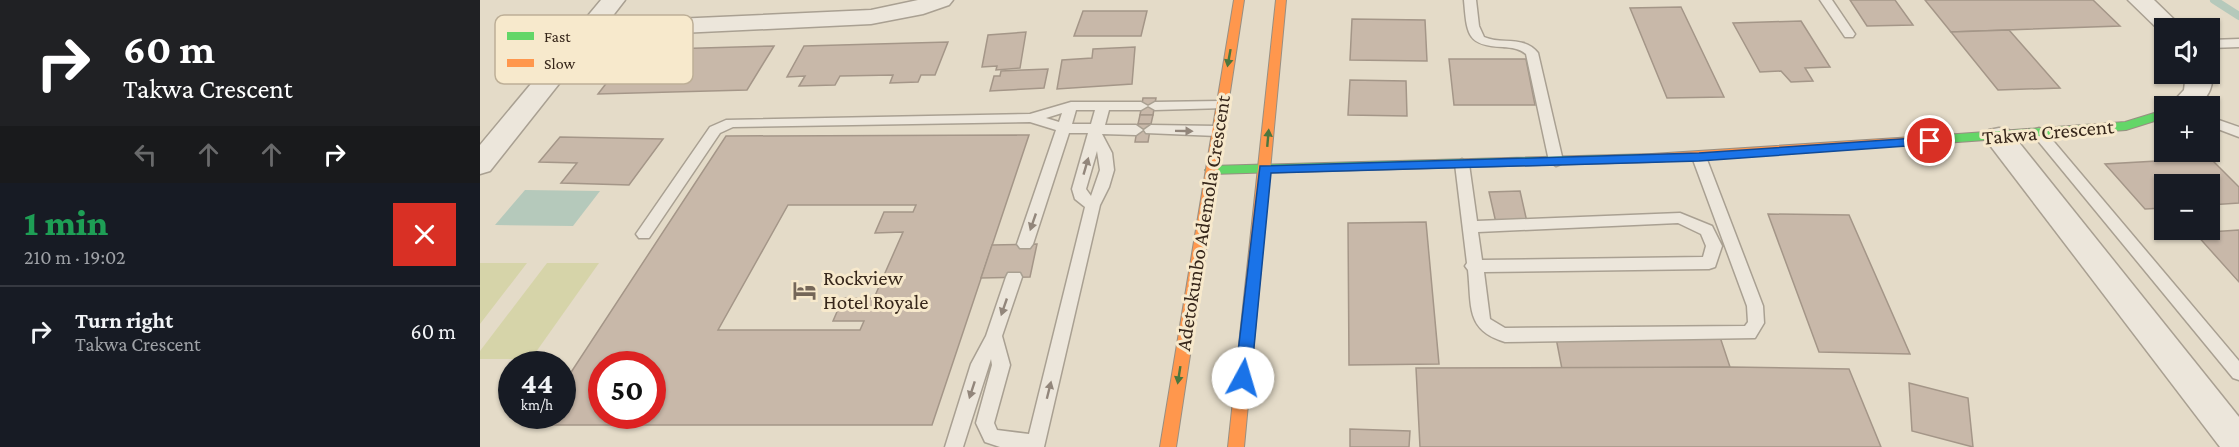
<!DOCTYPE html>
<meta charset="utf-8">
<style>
body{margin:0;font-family:"Crimson Pro",serif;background:#20242c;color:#f1f3f6;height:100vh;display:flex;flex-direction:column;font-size:22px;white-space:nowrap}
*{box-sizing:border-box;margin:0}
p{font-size:20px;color:#9ea1a6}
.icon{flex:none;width:33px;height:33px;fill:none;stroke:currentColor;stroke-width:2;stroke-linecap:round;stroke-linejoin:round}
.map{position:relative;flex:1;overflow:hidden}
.side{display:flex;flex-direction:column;background:#171b24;width:480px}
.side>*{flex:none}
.hud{background:#202124;color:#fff;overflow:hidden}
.fabs{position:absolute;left:1674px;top:18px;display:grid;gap:12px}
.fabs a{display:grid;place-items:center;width:66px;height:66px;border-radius:0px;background:#171b24;box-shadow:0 2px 4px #0004;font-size:30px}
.speed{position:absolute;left:18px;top:351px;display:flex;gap:12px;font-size:30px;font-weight:700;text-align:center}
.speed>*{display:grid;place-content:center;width:78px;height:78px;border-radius:50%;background:#171b24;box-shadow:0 2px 4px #0004;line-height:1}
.speed small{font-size:15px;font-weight:400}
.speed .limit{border:9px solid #d22;background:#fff;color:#111}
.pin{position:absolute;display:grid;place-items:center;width:51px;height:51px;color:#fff;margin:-26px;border:3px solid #fff;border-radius:50%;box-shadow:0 2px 6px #0007}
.me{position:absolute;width:66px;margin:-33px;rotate:6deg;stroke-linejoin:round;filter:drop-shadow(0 0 4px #0008)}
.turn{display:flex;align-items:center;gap:21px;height:126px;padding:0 24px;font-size:27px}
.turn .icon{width:78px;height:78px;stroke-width:2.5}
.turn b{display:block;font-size:42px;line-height:51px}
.lanes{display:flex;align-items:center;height:57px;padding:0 24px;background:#0003;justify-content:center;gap:30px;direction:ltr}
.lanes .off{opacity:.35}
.round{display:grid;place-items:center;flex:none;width:63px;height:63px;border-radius:0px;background:#20242c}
.overview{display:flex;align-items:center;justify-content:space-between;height:102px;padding:0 24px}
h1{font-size:36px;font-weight:800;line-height:45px;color:#1e9e55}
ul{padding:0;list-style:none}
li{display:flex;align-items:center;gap:18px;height:90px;padding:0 24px;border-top:2px solid #363941}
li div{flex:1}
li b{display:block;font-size:22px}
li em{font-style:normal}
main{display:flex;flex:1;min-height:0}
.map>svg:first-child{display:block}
.green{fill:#d6d4a9}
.water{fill:#b5c9bb}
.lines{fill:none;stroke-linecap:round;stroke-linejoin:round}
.stream{stroke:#b5c9bb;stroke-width:8}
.building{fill:#c8b8a9;stroke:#a49688;stroke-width:1.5;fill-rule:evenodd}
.lane-casing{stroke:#a9a092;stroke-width:3}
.street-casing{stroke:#a9a092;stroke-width:3}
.fast-casing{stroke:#988f82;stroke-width:2}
.slow-casing{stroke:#988f82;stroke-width:2}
.lane{fill:#ece6db;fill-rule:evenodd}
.street{fill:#ece6db;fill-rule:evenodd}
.fast{fill:#63d668;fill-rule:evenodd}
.slow{fill:#ff974d;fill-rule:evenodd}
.oneway{fill:#4b763e}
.oneway2{fill:#92867b}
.route{fill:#1a73e8;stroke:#114b97;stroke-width:1.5}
.labels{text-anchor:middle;stroke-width:6;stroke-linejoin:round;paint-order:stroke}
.street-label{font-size:21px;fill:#37271b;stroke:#f7e9cc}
.poi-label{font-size:21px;fill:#37271b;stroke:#f7e9cc;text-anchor:start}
.key{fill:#f7e9cc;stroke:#bdaf97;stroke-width:1.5}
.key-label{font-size:16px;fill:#37271b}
</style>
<main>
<section class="side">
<div class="hud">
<div class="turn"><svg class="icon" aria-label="right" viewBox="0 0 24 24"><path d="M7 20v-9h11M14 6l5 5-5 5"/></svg><div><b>60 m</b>Takwa Crescent</div></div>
<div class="lanes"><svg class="icon off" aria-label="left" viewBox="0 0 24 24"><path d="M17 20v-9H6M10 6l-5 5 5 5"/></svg><svg class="icon off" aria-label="ahead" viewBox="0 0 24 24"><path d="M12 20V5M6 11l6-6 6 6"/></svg><svg class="icon off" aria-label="ahead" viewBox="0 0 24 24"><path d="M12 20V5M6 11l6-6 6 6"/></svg><svg class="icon" aria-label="right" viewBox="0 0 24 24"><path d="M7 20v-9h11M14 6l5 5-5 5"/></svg></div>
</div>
<div class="overview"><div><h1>1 min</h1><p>210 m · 19:02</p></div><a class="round" style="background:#d93025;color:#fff"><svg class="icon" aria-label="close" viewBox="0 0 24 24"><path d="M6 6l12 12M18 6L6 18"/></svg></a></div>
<ul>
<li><svg class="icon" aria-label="right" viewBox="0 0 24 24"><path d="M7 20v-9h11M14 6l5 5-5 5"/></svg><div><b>Turn right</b><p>Takwa Crescent</p></div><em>60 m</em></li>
</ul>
</section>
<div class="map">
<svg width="1759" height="447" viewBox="0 0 1759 447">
<rect width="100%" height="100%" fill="#e4dbc8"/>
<g class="green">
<polygon points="0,263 47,263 0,324"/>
<polygon points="67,263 119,263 51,359 0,359 0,351"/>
</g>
<polygon class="water" points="45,190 120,191 93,226 15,225"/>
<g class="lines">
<polyline class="stream" points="1734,0 1759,16"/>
</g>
<g class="building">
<polygon points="1370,0 1415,0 1433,25 1387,26"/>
<polygon points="1445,0 1613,0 1640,26 1471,32"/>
<polygon points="1201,7 1244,97 1187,98 1150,8"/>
<polygon points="603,11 667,11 661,36 594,36"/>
<polygon points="872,19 945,20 947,61 870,60"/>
<polygon points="1321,21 1350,67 1325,68 1333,81 1311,82 1301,71 1280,72 1253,23"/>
<polygon points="1529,30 1580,88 1518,90 1471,32"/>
<polygon points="546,32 540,68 516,70 517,66 502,67 508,35"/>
<polygon points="468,42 455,75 441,75 438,82 410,83 413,75 360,76 355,85 319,86 325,76 307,77 324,46"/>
<polygon points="294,46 267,90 118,94 152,50"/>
<polygon points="655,47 652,84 577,89 582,60 612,58 613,49"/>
<polygon points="969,59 1046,59 1055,105 974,105"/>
<polygon points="568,69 564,88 510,91 514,76 520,76 521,71"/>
<polygon points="870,80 926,81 927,116 868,115"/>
<polygon points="663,98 676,98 673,115 660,115"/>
<polygon points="660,115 673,115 671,124 658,124"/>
<polygon points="658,124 671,124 668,142 655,142"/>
<path d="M549,135l-97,290h-395l6,-9h19v-30l164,-250zM308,205h128l-3,7h-29l-9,21 28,-1 -29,66h-31l-10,23h31l-4,9h-142zM122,364h50v52h-50z"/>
<polygon points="80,137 183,139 149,185 81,183 97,163 59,162"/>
<polygon points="1730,158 1759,187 1759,203 1730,205 1730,184 1684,184 1684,208 1665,209 1625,164"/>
<polygon points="1040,191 1047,222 1016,223 1009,192"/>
<polygon points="1288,214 1369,215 1430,354 1339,352"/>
<polygon points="946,222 959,364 869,365 868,223"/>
<polygon points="1759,230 1759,282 1715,233"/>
<polygon points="557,244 550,277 501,278 512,245"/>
<polygon points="1240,337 1250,367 1082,369 1076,338"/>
<polygon points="1250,367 1369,369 1401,447 940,447 936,368"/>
<polygon points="1429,383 1488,398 1493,447 1432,431"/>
<polygon points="870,429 930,431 929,447 870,447"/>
</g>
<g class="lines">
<defs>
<g id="lane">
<path d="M984,0h12l3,26 5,11c18,8 40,-2 54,16l25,108 -2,3 -5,2 -7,-5 -23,-107c-7,-6 -14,-6 -23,-7 -37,-1 -36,-14 -39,-47z"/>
<polygon points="1340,0 1352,0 1375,34 1373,37 1365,37"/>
<polygon points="1759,39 1759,47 1730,48 1730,40"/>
<polygon points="740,101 745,102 747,105 745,108 675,110 668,106 675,102"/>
<path d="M591,102h70l7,4 -7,4h-32l-4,15h31l7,5 -7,5 -34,-1 10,19 2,17 -5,17 -9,18 -56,242h-44l-15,-5 -9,-19 16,-58 -1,-6 -28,88h-18l26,-83 15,-28 20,-59 2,-4h12l2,4 -20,59 8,29 -16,58 3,7 32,4 56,-227 -10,-8 -3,-10 16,-56h-19l-36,111 -3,4h-10l-3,-4 39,-114 -26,-8 -297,5 -13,6 -71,105h-10l-3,-4 74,-107 16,-7 304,-6zM596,110h19l-4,14h-19zM582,113l-3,9 -13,-4zM617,151l3,19 -9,26 -5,-7z"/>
<polygon points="1730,117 1759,127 1759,137 1730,126"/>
<polygon points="671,125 737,126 744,131 737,136 666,133 664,130"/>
<polygon points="1559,128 1564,130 1759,361 1759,380 1753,378 1554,136 1552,133 1554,130"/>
<path d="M1219,152l7,5 57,149 1,17 -9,15 -250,4c-40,-12 -33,-36 -37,-72l-3,-4 2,-3 -12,-99 7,-5 7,5 8,57 203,-8 32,13 10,20 -7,21 -6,2 -225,3 6,47 15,9 240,-2 3,-4 -1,-16 -55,-149zM1198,223l23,11 5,12 -3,11 -221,3 -4,-28z"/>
</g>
<g id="street">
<polygon points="121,0 145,0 128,22 391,10 438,0 473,0 469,5 443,14 391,24 116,37 10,171 0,174 0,145"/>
<polygon points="1648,0 1674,0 1703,28 1684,28 1684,34 1682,33"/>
<path d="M1730,70c6,14 -2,27 -12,36h-29l15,-16 2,-16h24z"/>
<polygon points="1519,128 1529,130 1759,417 1759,447 1740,447 1509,144 1505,137 1509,130"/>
</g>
<g id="fast">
<polygon points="1684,110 1684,118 1646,130 1464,143 1458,139 1464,135 1645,122"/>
<polygon points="1172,154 1178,158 1172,162 731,174 725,170 731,166"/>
</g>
<g id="slow">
<polygon points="754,0 764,0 696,447 680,447"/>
<polygon points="796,0 806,0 764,447 748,447"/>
<polygon points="1464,135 1470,139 1468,142 1172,162 1166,158 1172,154"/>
</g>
</defs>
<use href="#lane" class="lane-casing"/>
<use href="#street" class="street-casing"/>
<use href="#fast" class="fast-casing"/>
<use href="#slow" class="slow-casing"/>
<use href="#lane" class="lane"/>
<use href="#street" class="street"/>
<use href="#fast" class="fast"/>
<use href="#slow" class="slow"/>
</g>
<defs><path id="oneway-solid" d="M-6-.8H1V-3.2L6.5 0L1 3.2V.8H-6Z" transform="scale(1.5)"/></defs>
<g class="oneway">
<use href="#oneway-solid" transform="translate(749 58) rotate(100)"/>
<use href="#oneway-solid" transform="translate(788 138) rotate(-85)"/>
<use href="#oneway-solid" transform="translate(699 375) rotate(99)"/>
</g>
<g class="oneway2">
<use href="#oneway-solid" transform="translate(704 131) rotate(1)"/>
<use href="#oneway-solid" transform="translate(606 166) rotate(-74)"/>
<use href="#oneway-solid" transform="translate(553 222) rotate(109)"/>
<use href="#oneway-solid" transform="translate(524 307) rotate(109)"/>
<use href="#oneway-solid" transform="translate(492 390) rotate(108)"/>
<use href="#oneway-solid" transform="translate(569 390) rotate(-76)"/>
</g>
<polygon class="route" points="1450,137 1456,141 1454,144 1219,161 791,173 771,378 763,384 755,378 780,166 1219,153"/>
<defs>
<symbol id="hotel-bare" viewBox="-9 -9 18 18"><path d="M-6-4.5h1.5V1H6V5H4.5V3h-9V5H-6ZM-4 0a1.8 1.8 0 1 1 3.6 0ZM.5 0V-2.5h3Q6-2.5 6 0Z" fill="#746658" stroke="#f7e9cc" stroke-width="2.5" paint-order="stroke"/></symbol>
</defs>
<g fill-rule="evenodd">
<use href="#hotel-bare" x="308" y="274" width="33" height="33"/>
</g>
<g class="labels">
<g class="street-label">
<text transform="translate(1568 132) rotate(-5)" y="7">Takwa Crescent</text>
<text transform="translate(723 223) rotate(-81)" y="7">Adetokunbo Ademola Crescent</text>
</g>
<g class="poi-label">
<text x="343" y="285">Rockview<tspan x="343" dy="24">Hotel Royale</tspan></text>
</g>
</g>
<rect x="15" y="15" width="198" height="69" rx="9" class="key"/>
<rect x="27" y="32" width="27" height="8" fill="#63d668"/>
<rect x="27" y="59" width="27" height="8" fill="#ff974d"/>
<g class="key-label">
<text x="64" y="42">Fast</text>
<text x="64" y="69">Slow</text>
</g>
</svg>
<div class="fabs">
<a><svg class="icon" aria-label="sound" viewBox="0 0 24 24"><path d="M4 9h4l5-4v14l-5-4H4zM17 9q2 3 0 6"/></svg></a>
<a>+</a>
<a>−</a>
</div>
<div class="speed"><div>44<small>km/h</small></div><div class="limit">50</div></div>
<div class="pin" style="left:1450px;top:141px;background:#d93025"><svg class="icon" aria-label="arrive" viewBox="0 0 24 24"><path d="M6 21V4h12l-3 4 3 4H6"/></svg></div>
<svg class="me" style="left:763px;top:378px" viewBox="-20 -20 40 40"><circle r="19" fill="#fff"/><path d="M0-13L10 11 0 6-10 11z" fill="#1a73e8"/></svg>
</div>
</main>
